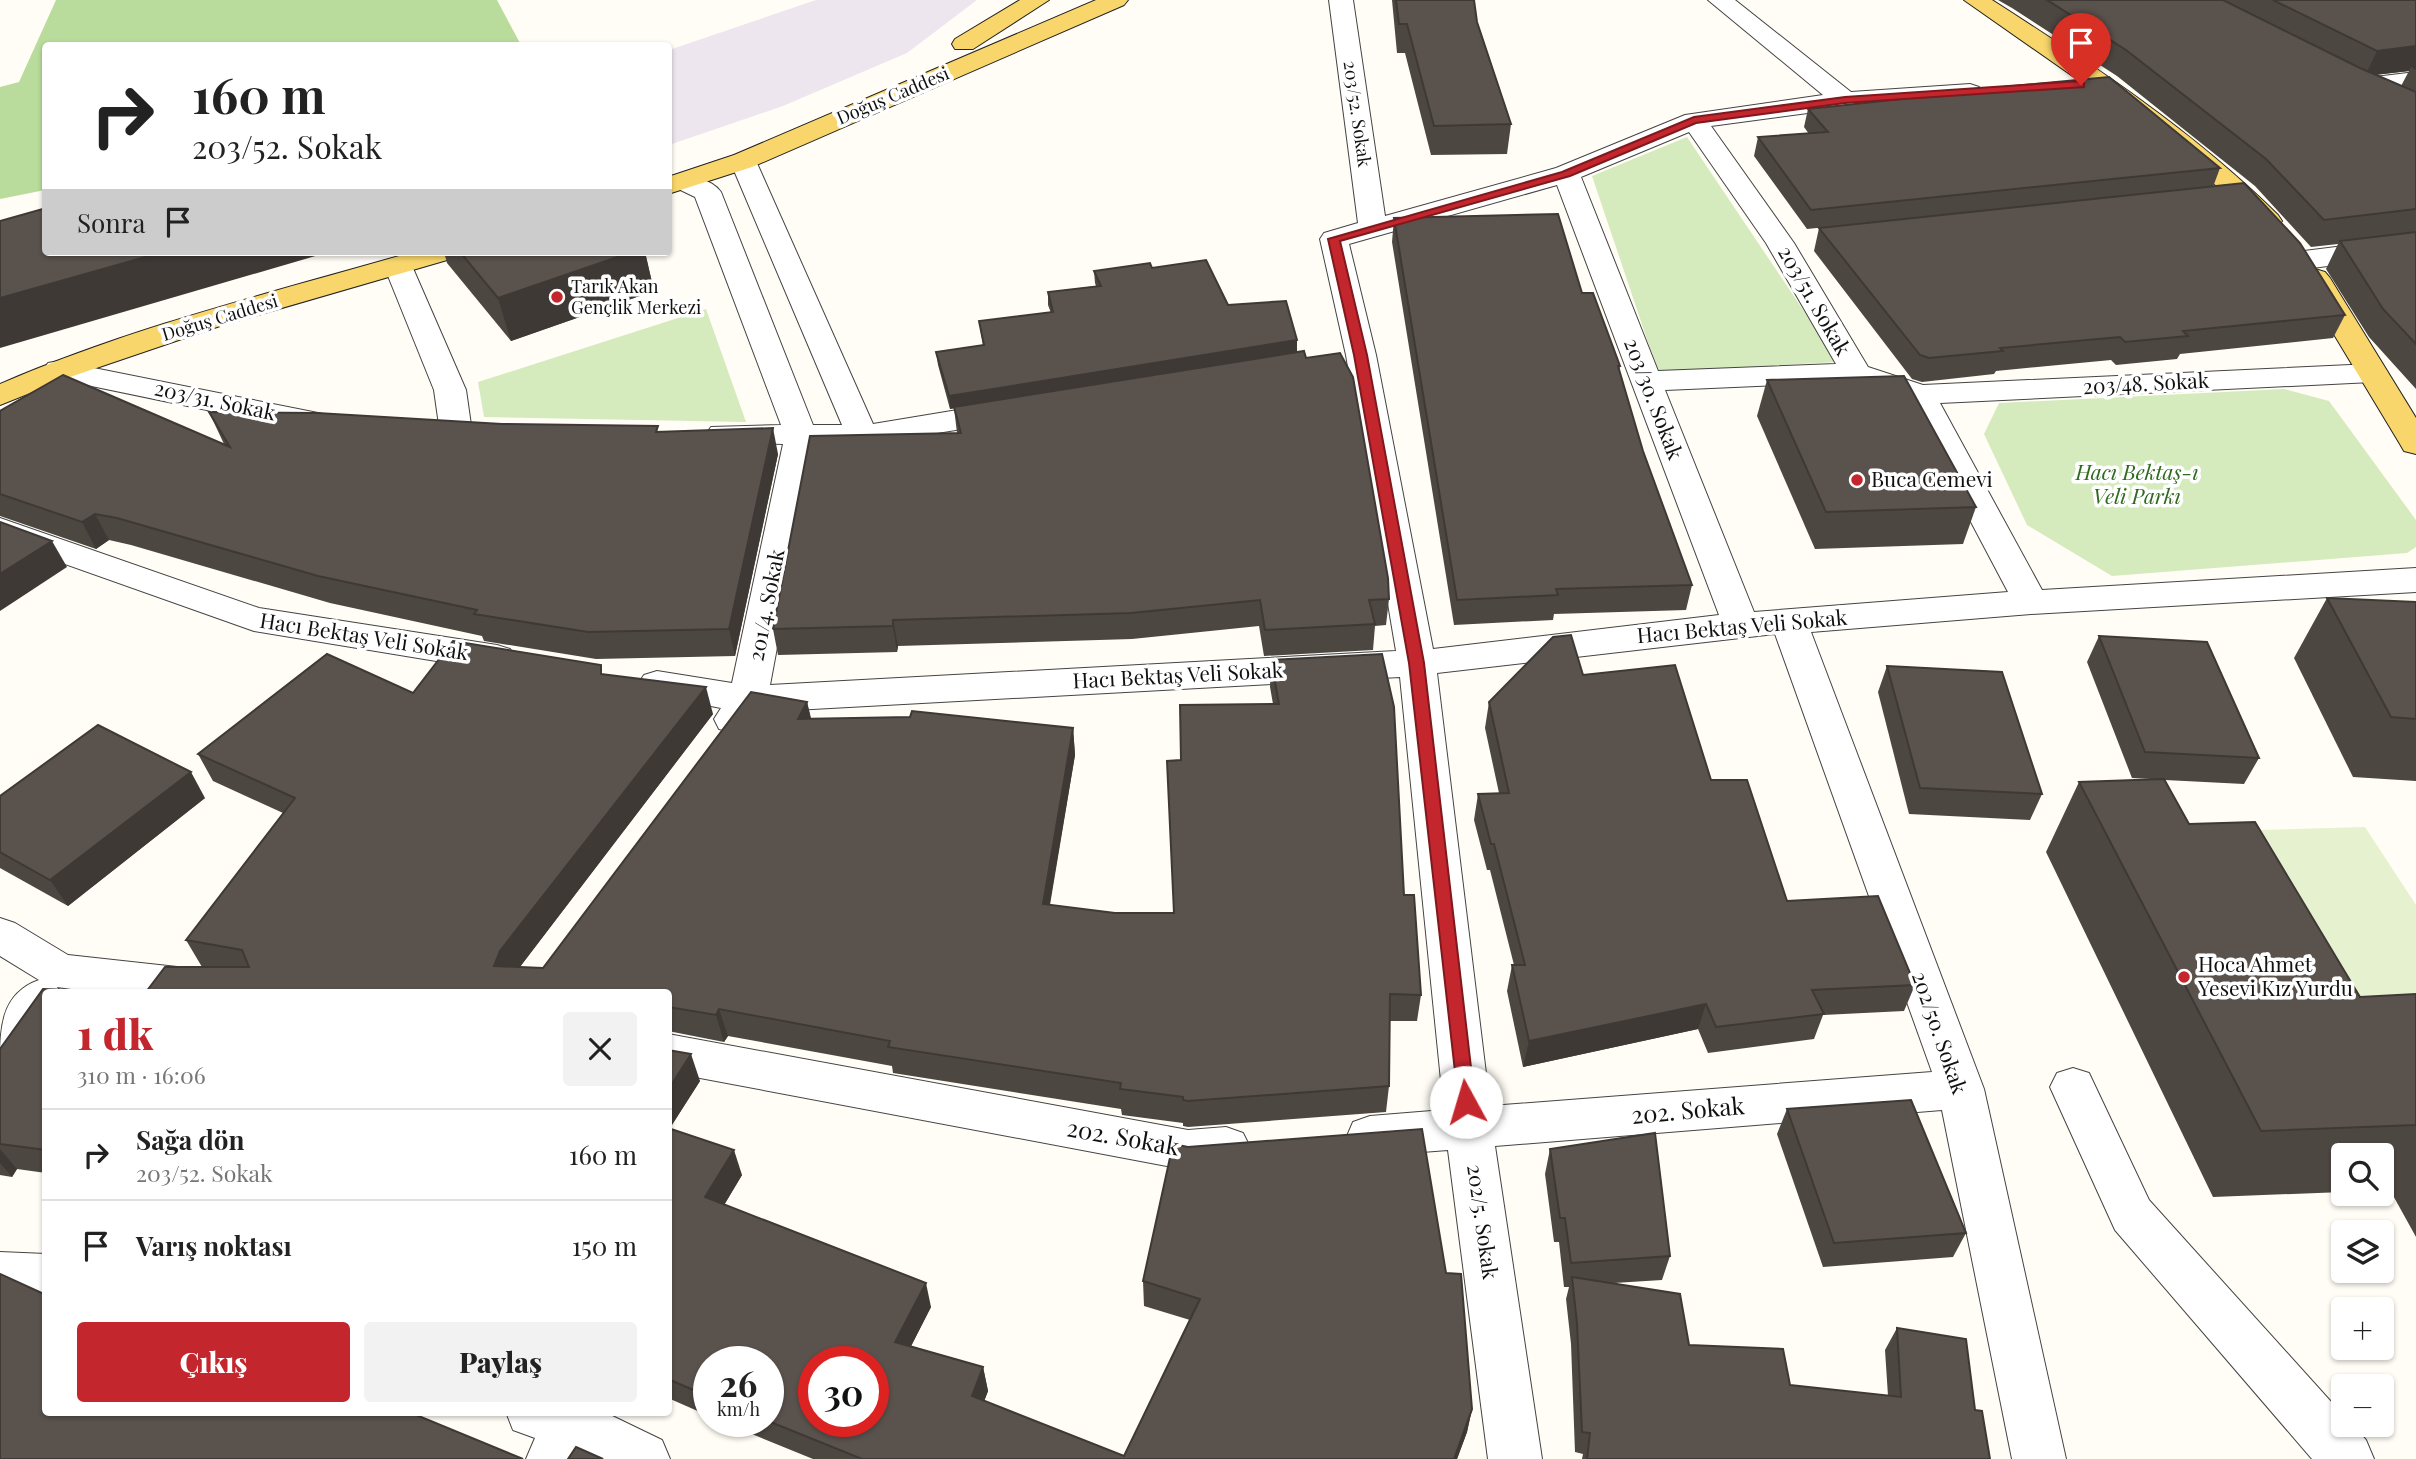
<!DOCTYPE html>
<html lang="tr">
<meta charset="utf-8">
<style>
body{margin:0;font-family:"Playfair Display",serif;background:#f2f2f2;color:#222;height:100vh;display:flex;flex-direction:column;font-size:26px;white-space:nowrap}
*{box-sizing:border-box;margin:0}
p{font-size:23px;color:#767676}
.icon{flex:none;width:38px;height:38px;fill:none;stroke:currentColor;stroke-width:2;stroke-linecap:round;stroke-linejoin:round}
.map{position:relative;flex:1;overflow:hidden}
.details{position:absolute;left:42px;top:989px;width:630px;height:427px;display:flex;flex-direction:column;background:#fff;border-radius:7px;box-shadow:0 2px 5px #0004}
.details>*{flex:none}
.banner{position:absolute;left:42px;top:42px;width:630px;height:214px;border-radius:7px;box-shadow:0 2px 5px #0004;background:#fff;color:#222;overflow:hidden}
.fabs{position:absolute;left:2331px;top:1143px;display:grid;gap:14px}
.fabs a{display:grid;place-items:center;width:63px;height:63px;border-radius:7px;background:#fff;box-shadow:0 2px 5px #0004;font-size:35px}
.speed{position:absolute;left:693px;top:1346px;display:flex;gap:14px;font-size:35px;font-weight:700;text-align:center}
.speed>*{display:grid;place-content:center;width:91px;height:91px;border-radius:50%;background:#fff;box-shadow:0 2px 5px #0004;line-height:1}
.speed small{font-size:18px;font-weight:400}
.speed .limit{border:10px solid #d22;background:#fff;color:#111}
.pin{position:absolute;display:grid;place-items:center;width:60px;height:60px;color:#fff;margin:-72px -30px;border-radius:50% 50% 50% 0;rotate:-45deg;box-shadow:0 0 7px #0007}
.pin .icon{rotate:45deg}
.me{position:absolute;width:77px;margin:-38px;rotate:354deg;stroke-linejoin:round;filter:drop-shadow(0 0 5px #0008)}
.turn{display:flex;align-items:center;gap:24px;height:147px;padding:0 35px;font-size:32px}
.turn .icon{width:91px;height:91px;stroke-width:2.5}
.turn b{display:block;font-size:49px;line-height:60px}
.then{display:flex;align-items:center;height:66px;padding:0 35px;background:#0003;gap:14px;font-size:26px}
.round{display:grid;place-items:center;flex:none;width:74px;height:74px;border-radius:7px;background:#f2f2f2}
.head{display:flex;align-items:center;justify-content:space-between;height:119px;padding:0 35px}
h1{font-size:42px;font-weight:800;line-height:52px;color:#c4262e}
.primary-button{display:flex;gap:14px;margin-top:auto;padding:14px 35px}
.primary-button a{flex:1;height:80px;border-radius:7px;background:#c4262e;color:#fff;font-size:28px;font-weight:800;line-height:80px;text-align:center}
.primary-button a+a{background:#f2f2f2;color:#222}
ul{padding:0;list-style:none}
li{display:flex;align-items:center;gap:21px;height:91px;padding:0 35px;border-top:2px solid #e0e0e0}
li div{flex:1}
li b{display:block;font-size:26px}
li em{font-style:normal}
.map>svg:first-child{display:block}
.industrial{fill:#eee6ef}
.green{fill:#d5ebbd}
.forest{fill:#b9dc9c}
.pitch{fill:#e6f2cf}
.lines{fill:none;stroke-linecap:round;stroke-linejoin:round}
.minor-casing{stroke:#444;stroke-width:2}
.major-casing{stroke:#222;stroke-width:2}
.minor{fill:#fff;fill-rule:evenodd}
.major{fill:#f9d66b;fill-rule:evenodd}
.wall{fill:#4d4742;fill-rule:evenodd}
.shaded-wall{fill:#3f3936}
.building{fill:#5a524d;stroke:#3f3936;stroke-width:2;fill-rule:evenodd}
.route{fill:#c4262e;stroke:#7f191e;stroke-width:2}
.poi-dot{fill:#c4262e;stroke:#fff;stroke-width:2.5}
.labels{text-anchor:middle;stroke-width:7;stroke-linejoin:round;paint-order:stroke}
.far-street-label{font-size:18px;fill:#111;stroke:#fff}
.far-poi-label{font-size:18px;fill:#111;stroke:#fff;text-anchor:start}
.street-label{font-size:21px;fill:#111;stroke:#fff}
.park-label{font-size:21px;font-style:italic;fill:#2f6b1f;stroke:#fff}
.poi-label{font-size:21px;fill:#111;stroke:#fff;text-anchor:start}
.near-street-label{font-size:24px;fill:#111;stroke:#fff}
</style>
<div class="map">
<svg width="2416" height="1459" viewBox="0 0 2416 1459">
<rect width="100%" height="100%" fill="#fffdf5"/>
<polygon class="industrial" points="816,0 977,0 907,53 783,106 669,145 669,50"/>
<g class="green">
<polygon points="1687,137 1838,362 1658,372 1592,176"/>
<polygon points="706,309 746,422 484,417 478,382"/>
<polygon points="2284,389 2329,401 2416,520 2416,547 2407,553 2112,576 2027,525 1984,434 1999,403"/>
</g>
<polygon class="forest" points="56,0 497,0 521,45 46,46 45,190 0,199 0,87 19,82"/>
<polygon class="pitch" points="2365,827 2416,905 2416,1044 2312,1048 2191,832"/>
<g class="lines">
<defs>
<g id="minor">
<path d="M1329,0h24l32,216 171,-48 129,-53 138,-20 -115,-95h27l116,92 119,-8 9,3 4,5 -4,5 -9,3 -125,8 -134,18 83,117 74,124 55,18 449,-21 11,2 5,7 -5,7 -11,2 -432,21 102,187 374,-22v24l-385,22 -220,18 173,457 82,370h-54l-70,-349 -447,36 47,313h-54l-40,-309 -78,6 -17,-6 -6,-14 6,-14 17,-6 74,-6 -44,-433 -641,35c-12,16 -19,23 -40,17l-5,-10 7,-11 -77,-15 -6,-9 6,-9 13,-4 75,12 51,-239 -72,-3 -5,-7 5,-7 70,-2 -86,-228 -27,-13 3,-8c15,-3 41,3 50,16l92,233h29l-112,-264 4,-6h18l4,6 117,263 133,-22 11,3 5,7 -5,7 -11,3 -144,23 -47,-1 -45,241 626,-34 -50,-296 -26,-116 4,-6 34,-10zM1689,132l77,111 70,121 -178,7 -77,-194zM1557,185l162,430 -286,34 -57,-294 -27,-111zM1853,382l54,19 101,191 -254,20 -89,-222zM1775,634l157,438 -442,34 -53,-433z"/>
<polygon points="2416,72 2416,88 2358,95 2349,92 2345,87 2349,82 2358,79"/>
<polygon points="2416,237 2416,255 2304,269 2294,266 2290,260 2294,254 2304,251"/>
<polygon points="398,257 408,260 412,266 466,390 472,432 467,439 456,442 445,439 440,432 434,390 384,266 388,260"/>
<polygon points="59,361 323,414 334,417 339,424 334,431 323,434 48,377 43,370 48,363"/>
<polygon points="0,518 259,608 497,645 510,649 516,658 510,667 497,671 254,631 0,541"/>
<path d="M0,918l15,5 53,32 173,19 16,5 6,13h-170l-36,-5 3,5h-14v31l-30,38 -16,6c0,-38 0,-73 39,-87l-39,-24z"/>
<polygon points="668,1034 1188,1130 1226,1127 1243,1133 1250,1147 1243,1161 1226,1167 1188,1170 668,1072"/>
<polygon points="2073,1068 2089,1073 2149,1200 2343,1415 2343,1424 2352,1424 2366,1440 2374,1459 2312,1459 2115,1230 2050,1087 2057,1073"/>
<polygon points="0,1252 46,1254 46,1300 0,1298"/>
<polygon points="506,1412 604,1412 662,1440 670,1459 526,1459 535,1438 513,1430"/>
</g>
<g id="major">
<polygon points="1020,0 1049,0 973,49 955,49 952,44 955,39"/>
<polygon points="1096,0 1128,0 1124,5 752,167 668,194 668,177 734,155"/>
<path d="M1964,0h28c101,65 200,130 286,215l4,6 -4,6 -10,2 -10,-2 -32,-33 -69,-59z"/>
<path d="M413,252h45l-4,6 -234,68 -150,51 -70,28v-21c132,-57 274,-92 413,-132z"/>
<polygon points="2315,269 2325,272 2330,278 2416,418 2416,454 2404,451 2400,444 2300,278 2305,272"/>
</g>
</defs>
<use href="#minor" class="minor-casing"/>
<use href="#major" class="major-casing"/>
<use href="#minor" class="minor"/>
<use href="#major" class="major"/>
</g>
<g class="wall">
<polygon points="1392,0 1474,0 1477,22 1511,124 1507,154 1431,155 1405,53 1397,53"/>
<path d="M1998,0h418v389l-47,-52 -43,-68 12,-25 -27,3 -56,-61 -138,-110 -105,-68zM2409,71l-8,15 -26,-11z"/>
<polygon points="1918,95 2220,168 2213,187 1807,229 1754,156 1758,137 1809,134 1804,127 1808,109 1917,97"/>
<polygon points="1394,218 1582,293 1620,366 1619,371 1643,451 1692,585 1686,610 1554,614 1553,620 1454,625 1392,242"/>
<polygon points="1819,228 2345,315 2333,338 2180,354 2177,359 2116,365 2111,360 1996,371 1994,374 1922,382 1912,379 1814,251"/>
<polygon points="444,252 645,252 654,291 511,341 447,263"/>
<polygon points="1152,268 1297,340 1297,352 1389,599 1386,625 1375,626 1373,650 1264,656 1259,626 1132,639 898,646 897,652 778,655 773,629 957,433 954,408 950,409 938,365 936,352 983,345 979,321 1051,313 1048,305 1048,292 1096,286 1095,283 1094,271"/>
<polygon points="1767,380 1976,507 1963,544 1815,549 1757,416"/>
<polygon points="0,411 224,444 209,412 660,431 778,454 735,656 596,659 484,641 482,636 330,603 131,545 109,540 96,549 0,516"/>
<polygon points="2327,598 2416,602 2416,781 2353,777 2294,658"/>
<polygon points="2099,636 2259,758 2244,784 2165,780 2189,824 2360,997 2416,994 2416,1237 2390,1190 2382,1191 2382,1155 2343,1155 2343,1192 2213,1197 2046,852 2079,782 2151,779 2132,778 2087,662"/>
<polygon points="1271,660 1404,895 1421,995 1417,1021 1390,1021 1389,1086 1386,1112 1188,1127 1183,1126 1183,1123 1122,1115 1121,1109 893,1073 892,1066 728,1036 724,1042 668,1031 668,992 202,967 186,940 283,813 213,781 198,754 413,693 604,674 713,714 520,967 543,968 807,702 811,718 1073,728 1075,755 1050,905 1115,913 1174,913 1167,761 1181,760 1273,704 1270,687"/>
<polygon points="1887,666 2042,794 2030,820 1909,814 1878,692"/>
<polygon points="1583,675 1711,780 1787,901 1915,985 1904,1011 1823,1015 1814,1039 1708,1053 1698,1029 1523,1067 1507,991 1512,965 1514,965 1490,870 1487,870 1474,820 1478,794 1499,793 1485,728 1489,702"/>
<polygon points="0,796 205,798 68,906 0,868"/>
<polygon points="46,992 46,1173 17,1169 12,1177 0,1175 0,1049"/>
<polygon points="668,1050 700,1081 670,1128 742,1175 724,1205 931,1307 911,1346 983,1367 988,1391 984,1401 1124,1456 1190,1320 1144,1306 1143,1281 1446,1273 1472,1409 1467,1432 1457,1459 813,1459 720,1421 768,1421 709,1362 709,1416 668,1398"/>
<polygon points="1787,1109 1966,1233 1953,1257 1823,1267 1777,1134"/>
<polygon points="1550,1149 1670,1256 1662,1280 1614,1283 1689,1345 1790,1385 1888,1396 1885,1350 1897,1328 1975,1410 1990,1459 1582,1459 1583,1454 1575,1452 1571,1344 1566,1299 1569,1287 1564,1287 1559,1242 1554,1242 1545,1174"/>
</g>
<g class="shaded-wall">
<polygon points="2416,46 2416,70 2411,67 2409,71 2365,76 2377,51"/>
<polygon points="163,252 329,252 0,348 0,298"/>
<polygon points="632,252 645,252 654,291 511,341 498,298"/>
<polygon points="1297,340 1297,353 950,409 949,396"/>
<polygon points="773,428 778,454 735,656 729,629"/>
<polygon points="95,514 109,540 96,549 82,522"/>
<polygon points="52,541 67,567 0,611 0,574"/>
<polygon points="893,620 898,646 897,652 893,626"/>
<polygon points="706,687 713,714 512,977 494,966 500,951"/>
<polygon points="807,702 813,729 798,719"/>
<polygon points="1073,728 1075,755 1045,931 1043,904"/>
<polygon points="191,772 205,798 68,906 50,880"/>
<polygon points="1706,1004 1698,1029 1523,1067 1529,1041"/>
<polygon points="719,1009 728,1036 724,1042 716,1015"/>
<polygon points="691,1054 700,1081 668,1131 668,1090"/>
<polygon points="0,1149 17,1169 12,1177 0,1163"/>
<polygon points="734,1150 742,1175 714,1222 705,1197"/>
<polygon points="926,1283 931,1307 901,1366 895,1342"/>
<polygon points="983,1367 988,1391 977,1420 972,1396"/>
<polygon points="1472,1409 1467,1432 1457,1459 1454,1459"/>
</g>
<g class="building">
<polygon points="1396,0 1474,0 1477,22 1511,124 1434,126 1407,24 1399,24"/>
<polygon points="2047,0 2223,0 2360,68 2416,92 2416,209 2324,220 2266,159 2126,50"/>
<polygon points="2273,0 2416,0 2416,46 2377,51"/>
<polygon points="2109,77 2220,168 1811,210 1758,137 1828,132 1808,109 1920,97 1918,95"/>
<polygon points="2244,183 2300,243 2345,315 2183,331 2188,336 2125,342 2120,337 2000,348 2003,351 1929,358 1920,355 1819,228"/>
<polygon points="46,208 46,252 163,252 0,298 0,221"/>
<polygon points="1558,214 1582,293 1593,293 1620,366 1618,366 1643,451 1692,585 1556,589 1558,595 1457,600 1394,218"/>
<polygon points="2416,232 2416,344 2383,309 2340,241"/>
<polygon points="460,252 632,252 498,298"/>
<polygon points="1206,260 1228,305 1286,301 1297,340 949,396 936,352 984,345 979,321 1053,312 1048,292 1101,286 1094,271 1150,263 1152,268"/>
<polygon points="1304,351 1306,358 1340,353 1353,377 1388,578 1389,599 1369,600 1375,624 1265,630 1260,600 1131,613 893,620 893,626 773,629 810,436 961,433 954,407"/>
<polygon points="63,375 230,447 209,412 317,413 502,424 658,426 656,432 773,428 729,629 588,632 474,614 477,610 318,576 117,518 95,514 82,522 0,494 0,411"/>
<polygon points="1904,376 1976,507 1826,512 1767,380"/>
<polygon points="0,522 52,541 0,574"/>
<polygon points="2327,598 2416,602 2416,719 2391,717"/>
<polygon points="1571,635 1583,675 1675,665 1711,780 1747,780 1787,901 1878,896 1915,985 1812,990 1824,1014 1716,1027 1706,1004 1529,1041 1512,965 1525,965 1494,844 1491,844 1478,794 1509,793 1489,702 1553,637"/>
<polygon points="2099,636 2207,642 2259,758 2145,752"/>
<polygon points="453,641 601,665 601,674 706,687 500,951 494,966 543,968 751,692 807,702 798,719 910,717 912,711 1073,728 1043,904 1115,913 1174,913 1167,761 1181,760 1180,705 1279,704 1271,660 1382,654 1394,707 1404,895 1414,895 1421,995 1390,994 1389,1086 1188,1101 1183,1100 1183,1097 1120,1089 1121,1083 888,1047 890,1041 719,1009 716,1015 668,1007 668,992 146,992 165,967 249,967 242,950 186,940 295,798 198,754 327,654 413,693"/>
<polygon points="1887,666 2002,672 2042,794 1920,788"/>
<polygon points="98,725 191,772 50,880 0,852 0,796"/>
<polygon points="2164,779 2189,824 2255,822 2360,997 2416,994 2416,1125 2261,1131 2079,782"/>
<polygon points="43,989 116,992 46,992 46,1150 0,1144 0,1049"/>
<polygon points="668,1050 691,1054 668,1090"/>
<polygon points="1911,1100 1966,1233 1834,1243 1787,1109"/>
<path d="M668,1128l66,22 -29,47 221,86 -31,59 88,25 -11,29 152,60 76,-157 -57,-18 30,-137 15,3 234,-18 24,144 15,1 11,135 -18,50h-592l-94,-38v-59h-59v35l-2,-1 -39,-17zM814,1362h59v59h-59z"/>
<polygon points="1655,1133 1670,1256 1571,1263 1565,1218 1560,1218 1550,1149"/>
<polygon points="0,1274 46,1295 46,1412 409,1412 523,1459 0,1459"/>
<polygon points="1572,1277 1680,1294 1689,1345 1783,1349 1790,1385 1901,1397 1897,1328 1966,1339 1975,1410 1982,1411 1990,1459 1587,1459 1590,1433 1582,1432 1577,1323"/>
<polygon points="576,1447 603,1459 568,1459"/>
</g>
<polygon class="route" points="2081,81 2084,82 2084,87 1845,103 1696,123 1570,176 1340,241 1367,355 1424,663 1475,1102 1472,1107 1459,1107 1409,663 1354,355 1328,239 1562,172 1694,117 1845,97"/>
<g class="poi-dot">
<circle cx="557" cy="297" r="7"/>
<circle cx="1857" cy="480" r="7"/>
<circle cx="2184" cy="977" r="7"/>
</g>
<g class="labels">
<g class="far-street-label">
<text transform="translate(893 96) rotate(-23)" y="6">Doğuş Caddesi</text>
<text transform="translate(1357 114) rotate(82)" y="6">203/52. Sokak</text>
<text transform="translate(220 318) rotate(-17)" y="6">Doğuş Caddesi</text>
</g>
<g class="far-poi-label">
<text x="571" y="293">Tarık Akan<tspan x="571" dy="21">Gençlik Merkezi</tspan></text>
</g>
<g class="street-label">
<text transform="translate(1814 301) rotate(60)" y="7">203/51. Sokak</text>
<text transform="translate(2146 384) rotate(-3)" y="7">203/48. Sokak</text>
<text transform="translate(1653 399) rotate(69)" y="7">203/30. Sokak</text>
<text transform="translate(215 401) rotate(12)" y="7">203/31. Sokak</text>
<text transform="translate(767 605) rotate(-79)" y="7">201/4. Sokak</text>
<text transform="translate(1742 627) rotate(-5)" y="7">Hacı Bektaş Veli Sokak</text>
<text transform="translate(364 637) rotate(9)" y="7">Hacı Bektaş Veli Sokak</text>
<text transform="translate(1178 676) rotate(-3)" y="7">Hacı Bektaş Veli Sokak</text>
<text transform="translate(1939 1033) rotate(71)" y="7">202/50. Sokak</text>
<text transform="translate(1482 1222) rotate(82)" y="7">202/5. Sokak</text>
</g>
<g class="park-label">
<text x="2137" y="480">Hacı Bektaş-ı<tspan x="2137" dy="24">Veli Parkı</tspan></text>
</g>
<g class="poi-label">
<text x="1871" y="487">Buca Cemevi</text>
<text x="2198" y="972">Hoca Ahmet<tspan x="2198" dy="24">Yesevi Kız Yurdu</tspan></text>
</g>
<g class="near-street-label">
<text transform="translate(1688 1111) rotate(-5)" y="8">202. Sokak</text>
<text transform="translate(1123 1138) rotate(10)" y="8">202. Sokak</text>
</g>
</g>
</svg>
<div class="fabs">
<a><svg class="icon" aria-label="search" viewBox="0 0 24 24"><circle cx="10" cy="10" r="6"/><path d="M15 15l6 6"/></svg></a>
<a><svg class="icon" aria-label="layers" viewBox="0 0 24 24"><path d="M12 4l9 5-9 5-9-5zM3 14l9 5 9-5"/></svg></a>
<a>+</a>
<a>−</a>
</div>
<div class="speed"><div>26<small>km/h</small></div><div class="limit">30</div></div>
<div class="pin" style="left:2081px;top:85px;background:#d93025"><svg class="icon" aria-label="arrive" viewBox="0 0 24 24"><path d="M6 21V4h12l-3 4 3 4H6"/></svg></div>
<svg class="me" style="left:1466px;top:1102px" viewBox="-20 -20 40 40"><circle r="19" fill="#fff"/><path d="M0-13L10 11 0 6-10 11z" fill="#c4262e"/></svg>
<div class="banner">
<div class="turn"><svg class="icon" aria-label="right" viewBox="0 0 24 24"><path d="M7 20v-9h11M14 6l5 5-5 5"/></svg><div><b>160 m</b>203/52. Sokak</div></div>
<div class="then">Sonra<svg class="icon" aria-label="arrive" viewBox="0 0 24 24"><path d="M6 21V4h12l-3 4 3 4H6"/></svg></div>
</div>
<section class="details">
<div class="head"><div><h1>1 dk</h1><p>310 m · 16:06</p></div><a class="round"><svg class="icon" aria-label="close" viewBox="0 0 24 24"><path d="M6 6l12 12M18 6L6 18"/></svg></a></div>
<ul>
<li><svg class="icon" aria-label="right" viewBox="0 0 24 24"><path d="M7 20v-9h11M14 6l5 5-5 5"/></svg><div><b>Sağa dön</b><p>203/52. Sokak</p></div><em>160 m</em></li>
<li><svg class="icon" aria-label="arrive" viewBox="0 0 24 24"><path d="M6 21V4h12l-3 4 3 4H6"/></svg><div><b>Varış noktası</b></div><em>150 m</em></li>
</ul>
<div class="primary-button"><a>Çıkış</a><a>Paylaş</a></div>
</section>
</div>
